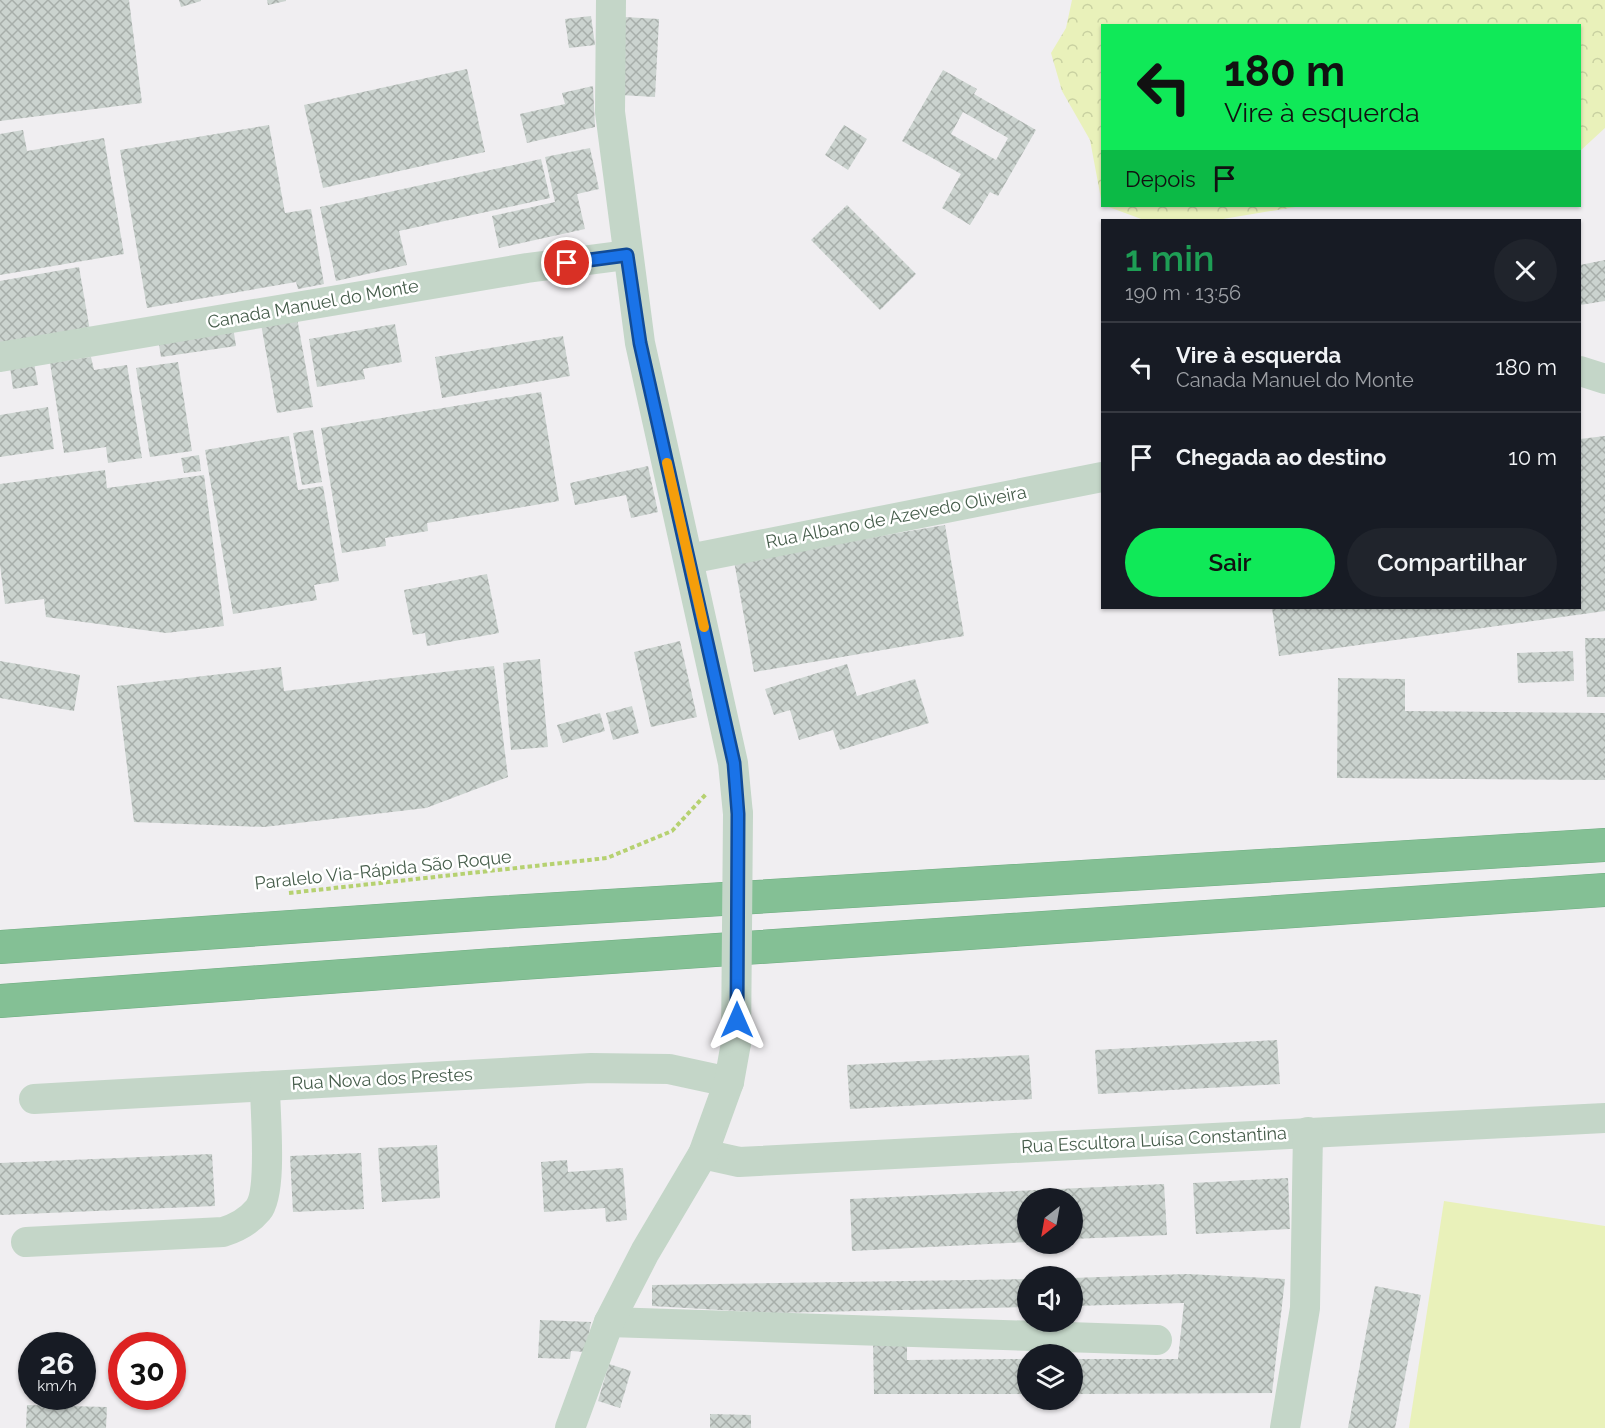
<!DOCTYPE html>
<html lang="pt">
<meta charset="utf-8">
<style>
body{margin:0;font-family:Raleway,sans-serif;background:#20242c;color:#f1f3f6;height:100vh;display:flex;flex-direction:column;font-size:22px;white-space:nowrap}
*{box-sizing:border-box;margin:0}
p{font-size:20px;color:#9ea1a6}
.icon{flex:none;width:33px;height:33px;fill:none;stroke:currentColor;stroke-width:2;stroke-linecap:round;stroke-linejoin:round}
.map{position:relative;flex:1;overflow:hidden}
.panel{position:absolute;left:1101px;top:219px;width:480px;height:390px;display:flex;flex-direction:column;background:#171b24;border-radius:0px;box-shadow:0 2px 4px #0004}
.panel>*{flex:none}
.guide{position:absolute;left:1101px;top:24px;width:480px;height:183px;border-radius:0px;box-shadow:0 2px 4px #0004;background:#10e958;color:#111;overflow:hidden}
.needle{width:39px;rotate:211deg}
.buttons{position:absolute;left:1017px;top:1188px;display:grid;gap:12px}
.buttons a{display:grid;place-items:center;width:66px;height:66px;border-radius:50%;background:#171b24;box-shadow:0 2px 4px #0004;font-size:30px}
.speed{position:absolute;left:18px;top:1332px;display:flex;gap:12px;font-size:30px;font-weight:700;text-align:center}
.speed>*{display:grid;place-content:center;width:78px;height:78px;border-radius:50%;background:#171b24;box-shadow:0 2px 4px #0004;line-height:1}
.speed small{font-size:15px;font-weight:400}
.speed .limit{border:9px solid #d22;background:#fff;color:#111}
.pin{position:absolute;display:grid;place-items:center;width:51px;height:51px;color:#fff;margin:-26px;border:3px solid #fff;border-radius:50%;box-shadow:0 2px 6px #0007}
.me{position:absolute;width:66px;margin:-33px;rotate:0deg;stroke-linejoin:round;filter:drop-shadow(0 0 4px #0008)}
.turn{display:flex;align-items:center;gap:21px;height:126px;padding:0 24px;font-size:27px}
.turn .icon{width:78px;height:78px;stroke-width:2.5}
.turn b{display:block;font-size:42px;line-height:51px}
.then{display:flex;align-items:center;height:57px;padding:0 24px;background:#0003;gap:12px;font-size:22px}
.round{display:grid;place-items:center;flex:none;width:63px;height:63px;border-radius:32px;background:#20242c}
.summary{display:flex;align-items:center;justify-content:space-between;height:102px;padding:0 24px}
h1{font-size:36px;font-weight:600;line-height:45px;color:#1e9e55}
.primary-button{display:flex;gap:12px;margin-top:auto;padding:12px 24px}
.primary-button a{flex:1;height:69px;border-radius:36px;background:#10e958;color:#111;font-size:24px;font-weight:600;line-height:69px;text-align:center}
.primary-button a+a{background:#20242c;color:#f1f3f6}
ul{padding:0;list-style:none}
li{display:flex;align-items:center;gap:18px;height:90px;padding:0 24px;border-top:2px solid #363941}
li div{flex:1}
li b{display:block;font-size:22px}
li em{font-style:normal}
.map>svg:first-child{display:block}
.green{fill:#e9f1ba}
.forest{fill:url(#forest-crowns)}
.building{fill:url(#building-cross-hatch);fill-rule:evenodd}
.lines{fill:none;stroke-linecap:round;stroke-linejoin:round}
.highway-casing{stroke:#6fac80;stroke-width:34}
.path{stroke:#b6d171;stroke-width:4;stroke-dasharray:4.5 3;stroke-linecap:butt}
.minor{stroke:#c4d6c8;stroke-width:30}
.highway{stroke:#84c095;stroke-width:33}
.minor-bridge{stroke:#c4d6c8;stroke-width:30}
.route-casing{stroke:#114b97;stroke-width:15}
.route{stroke:#1a73e8;stroke-width:10}
.slow{stroke:#f59e0b;stroke-width:10}
.labels{text-anchor:middle;stroke-width:5;stroke-linejoin:round;paint-order:stroke}
.street-label{font-size:18px;fill:#465d4b;stroke:#fff}
</style>
<div class="map">
<svg width="1605" height="1428" viewBox="0 0 1605 1428">
<defs>
<pattern id="forest-crowns" width="20" height="18" patternUnits="userSpaceOnUse" patternTransform="scale(1.5)"><rect width="20" height="18" fill="#e9f1ba"/><path d="M2 6a3 3 0 1 1 6 0M12 15a3 3 0 1 1 6 0" fill="none" stroke="#c9d1a1"/></pattern>
<pattern id="building-cross-hatch" width="8" height="8" patternUnits="userSpaceOnUse" patternTransform="scale(1.5)"><rect width="8" height="8" fill="#cbd3cf"/><path d="M0 0l8 8M0 8l8-8" fill="none" stroke="#a7aeaa"/></pattern>
</defs>
<rect width="100%" height="100%" fill="#f0eef1"/>
<polygon class="green" points="1444,1201 1605,1226 1605,1428 1409,1428"/>
<g class="forest">
<polygon points="1072,0 1605,0 1605,128 1580,151 1580,26 1102,26 1102,204 1090,140 1062,91 1051,53 1066,28"/>
<polygon points="1106,206 1301,206 1217,220 1144,220"/>
</g>
<g class="building">
<polygon points="0,0 129,0 142,103 0,121"/>
<polygon points="179,0 201,0 201,1 181,7"/>
<polygon points="267,0 286,0 286,1 268,5"/>
<polygon points="591,16 595,45 569,48 565,19"/>
<polygon points="624,17 659,19 655,97 620,95"/>
<polygon points="467,69 485,152 323,188 304,105"/>
<path d="M943,70l34,19 -3,5 62,36 -38,66 -8,-4 -20,33 -28,-17 19,-34 -59,-33zM963,112l45,26 -12,22 -45,-26z"/>
<polygon points="593,86 595,127 527,143 520,114 565,104 562,93"/>
<polygon points="269,125 285,213 311,209 324,284 298,289 296,282 147,308 120,150"/>
<polygon points="844,125 867,139 848,170 825,155"/>
<polygon points="23,130 27,151 104,138 124,254 0,275 0,134"/>
<polygon points="590,148 599,189 577,194 585,229 499,248 492,216 555,202 545,157"/>
<polygon points="541,159 550,198 399,231 407,265 336,281 320,207"/>
<polygon points="847,205 916,274 880,310 811,240"/>
<polygon points="1605,260 1605,301 1580,305 1580,265"/>
<polygon points="79,267 90,331 0,346 0,281"/>
<polygon points="297,318 313,407 277,413 261,324"/>
<polygon points="395,324 402,362 363,369 365,379 317,387 309,339"/>
<polygon points="233,327 236,346 161,357 158,339"/>
<polygon points="563,336 570,376 442,398 435,357"/>
<polygon points="91,357 94,370 127,365 142,458 108,463 106,447 64,453 50,363"/>
<polygon points="178,362 192,451 150,457 136,368"/>
<polygon points="34,363 38,385 13,389 10,367"/>
<polygon points="541,392 559,501 427,523 428,531 385,538 386,546 342,553 321,428"/>
<polygon points="48,407 54,449 0,457 0,415"/>
<polygon points="313,430 322,482 302,485 293,433"/>
<polygon points="289,436 298,490 323,486 339,581 314,585 317,600 233,614 205,450"/>
<polygon points="1605,436 1605,611 1279,656 1272,608 1580,608 1580,439"/>
<polygon points="199,455 201,471 184,473 181,458"/>
<polygon points="648,466 658,512 631,518 626,495 575,505 570,483"/>
<polygon points="105,470 107,488 204,475 224,626 166,633 46,617 44,599 5,604 0,565 0,484"/>
<polygon points="945,525 964,636 754,672 734,561"/>
<polygon points="487,574 499,633 427,646 425,633 413,635 404,590"/>
<polygon points="1585,638 1605,638 1605,697 1587,697"/>
<polygon points="680,641 697,717 651,727 634,652"/>
<polygon points="1573,651 1574,681 1518,683 1517,653"/>
<polygon points="540,659 548,747 511,750 503,663"/>
<polygon points="0,661 80,675 74,711 0,698"/>
<polygon points="847,664 857,696 915,679 929,723 840,750 833,730 799,740 790,710 774,715 765,689"/>
<polygon points="494,666 508,777 426,808 264,827 134,822 117,686 281,667 284,691"/>
<polygon points="1338,678 1405,679 1405,711 1605,713 1605,780 1337,778"/>
<polygon points="632,706 639,733 613,740 606,713"/>
<polygon points="600,713 605,731 563,743 557,725"/>
<polygon points="1277,1040 1280,1084 1098,1094 1095,1050"/>
<polygon points="1029,1055 1032,1099 850,1109 847,1065"/>
<polygon points="437,1145 440,1198 382,1202 378,1148"/>
<polygon points="361,1153 364,1209 293,1212 290,1156"/>
<polygon points="212,1154 215,1206 0,1215 0,1163"/>
<polygon points="567,1160 568,1172 623,1168 627,1220 606,1222 605,1208 544,1212 541,1162"/>
<polygon points="1288,1178 1290,1229 1196,1234 1193,1183"/>
<polygon points="1164,1184 1167,1235 1072,1239 1072,1198 1028,1198 1028,1242 852,1251 850,1199"/>
<polygon points="1187,1274 1285,1279 1272,1393 1072,1394 1072,1359 1178,1359 1184,1303 1072,1306 1072,1278"/>
<polygon points="1028,1279 1028,1307 774,1313 652,1306 652,1285"/>
<polygon points="1375,1286 1421,1295 1395,1428 1348,1428"/>
<polygon points="540,1320 591,1322 585,1352 571,1351 570,1359 538,1358"/>
<polygon points="873,1341 907,1341 907,1360 1028,1359 1028,1394 874,1394"/>
<polygon points="609,1364 631,1371 620,1408 598,1401"/>
<polygon points="27,1405 107,1407 106,1428 26,1428"/>
<polygon points="710,1414 751,1415 751,1428 710,1428"/>
</g>
<g class="lines">
<defs>
<g id="highway">
<polyline points="0,947 493,913 1605,845"/>
<polyline points="0,1001 494,965 1605,890"/>
</g>
</defs>
<use href="#highway" class="highway-casing"/>
<polyline class="path" points="289,893 607,858 672,831 707,793"/>
<g class="minor">
<polyline points="611,0 610,112 640,343 733,763 738,814"/>
<polyline points="0,357 527,268 627,255"/>
<polyline points="1580,371 1605,379"/>
<polyline points="689,559 1102,477"/>
<polyline points="34,1099 591,1068 669,1069 729,1082"/>
<polyline points="703,1154 739,1162 1605,1118"/>
<path d="M26,1242l197,-10c13,-4 25,-10 35,-22 15,-18 7,-97 7,-124"/>
<polyline points="609,1322 1157,1340"/>
<polyline points="570,1428 609,1322 645,1252 703,1154 729,1082 736,1043"/>
<polyline points="1285,1428 1305,1308 1308,1132"/>
</g>
<use href="#highway" class="highway"/>
<polyline class="minor-bridge" points="736,1043 738,814"/>
</g>
<g class="lines">
<defs>
<polyline id="route" points="567,263 627,255 640,343 734,763 738,814 737,1020"/>
</defs>
<use href="#route" class="route-casing"/>
<use href="#route" class="route"/>
<polyline class="slow" points="667,463 704,627"/>
</g>
<g class="labels">
<g class="street-label">
<text transform="translate(313 304) rotate(-10)" y="6">Canada Manuel do Monte</text>
<text transform="translate(896 517) rotate(-11)" y="6">Rua Albano de Azevedo Oliveira</text>
<text transform="translate(383 870) rotate(-6)" y="6">Paralelo Via-Rápida São Roque</text>
<text transform="translate(382 1079) rotate(-3)" y="6">Rua Nova dos Prestes</text>
<text transform="translate(1154 1140) rotate(-3)" y="6">Rua Escultora Luísa Constantina</text>
</g>
</g>
</svg>
<div class="buttons">
<a><svg class="needle" viewBox="-14 -14 28 28"><path d="M0-13l5 13h-10z" fill="#e53935"/><path d="M0 13l5-13h-10z" fill="#9ea1a6"/></svg></a>
<a><svg class="icon" aria-label="sound" viewBox="0 0 24 24"><path d="M4 9h4l5-4v14l-5-4H4zM17 9q2 3 0 6"/></svg></a>
<a><svg class="icon" aria-label="layers" viewBox="0 0 24 24"><path d="M12 4l9 5-9 5-9-5zM3 14l9 5 9-5"/></svg></a>
</div>
<div class="speed"><div>26<small>km/h</small></div><div class="limit">30</div></div>
<div class="pin" style="left:567px;top:263px;background:#d93025"><svg class="icon" aria-label="arrive" viewBox="0 0 24 24"><path d="M6 21V4h12l-3 4 3 4H6"/></svg></div>
<svg class="me" style="left:737px;top:1020px" viewBox="-20 -20 40 40"><path d="M0-17L14 15 0 8-14 15z" fill="#1a73e8" stroke="#fff" stroke-width="4"/></svg>
<div class="guide">
<div class="turn"><svg class="icon" aria-label="left" viewBox="0 0 24 24"><path d="M17 20v-9H6M10 6l-5 5 5 5"/></svg><div><b>180 m</b>Vire à esquerda</div></div>
<div class="then">Depois<svg class="icon" aria-label="arrive" viewBox="0 0 24 24"><path d="M6 21V4h12l-3 4 3 4H6"/></svg></div>
</div>
<section class="panel">
<div class="summary"><div><h1>1 min</h1><p>190 m · 13:56</p></div><a class="round"><svg class="icon" aria-label="close" viewBox="0 0 24 24"><path d="M6 6l12 12M18 6L6 18"/></svg></a></div>
<ul>
<li><svg class="icon" aria-label="left" viewBox="0 0 24 24"><path d="M17 20v-9H6M10 6l-5 5 5 5"/></svg><div><b>Vire à esquerda</b><p>Canada Manuel do Monte</p></div><em>180 m</em></li>
<li><svg class="icon" aria-label="arrive" viewBox="0 0 24 24"><path d="M6 21V4h12l-3 4 3 4H6"/></svg><div><b>Chegada ao destino</b></div><em>10 m</em></li>
</ul>
<div class="primary-button"><a>Sair</a><a>Compartilhar</a></div>
</section>
</div>
